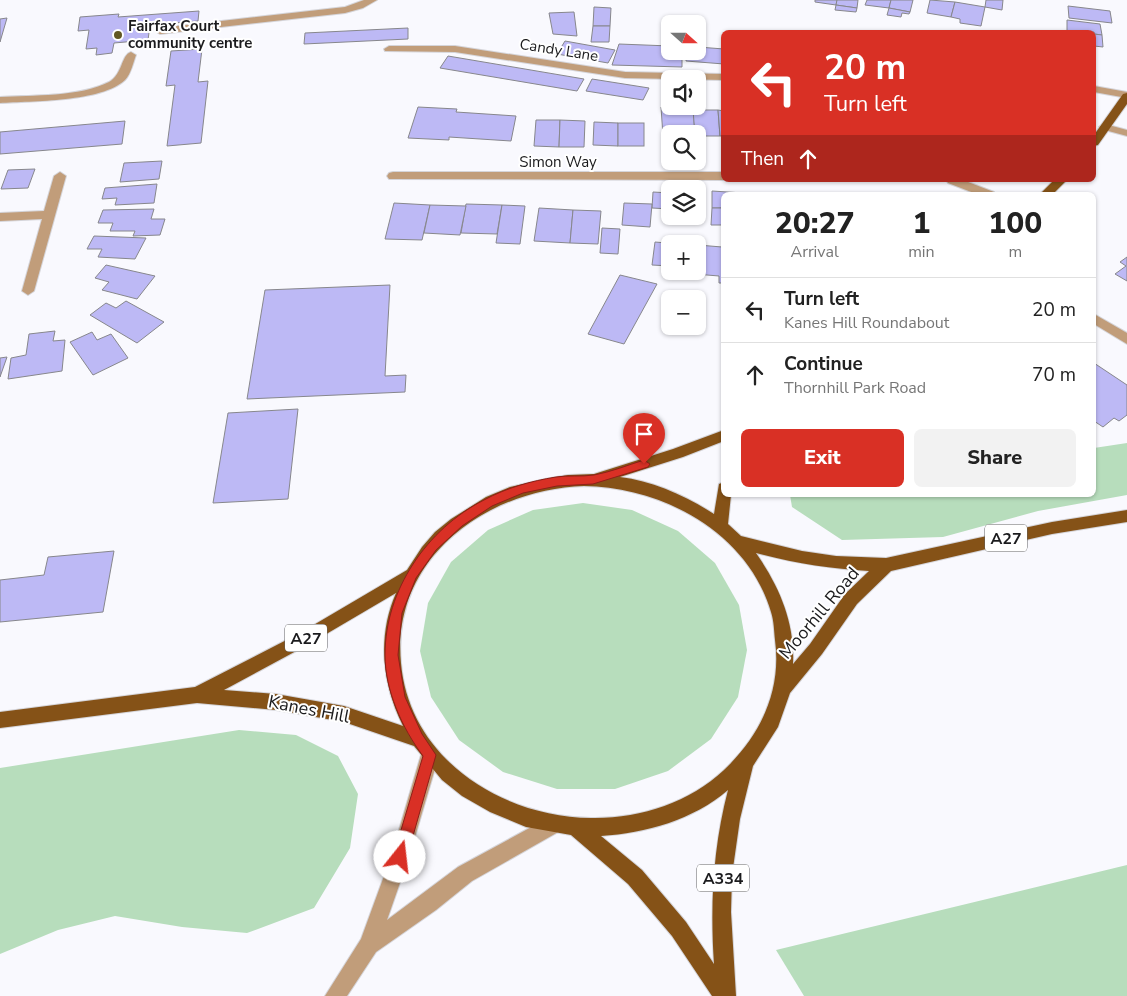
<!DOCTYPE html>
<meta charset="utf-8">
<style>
body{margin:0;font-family:"Nunito Sans",sans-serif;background:#f2f2f2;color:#222;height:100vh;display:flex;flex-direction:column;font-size:19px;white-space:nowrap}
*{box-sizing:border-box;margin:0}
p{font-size:16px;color:#767676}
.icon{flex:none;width:28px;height:28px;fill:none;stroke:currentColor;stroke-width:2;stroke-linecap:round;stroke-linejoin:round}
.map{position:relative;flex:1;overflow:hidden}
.drawer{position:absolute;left:721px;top:192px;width:375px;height:305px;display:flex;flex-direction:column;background:#fff;border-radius:8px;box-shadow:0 1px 4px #0004}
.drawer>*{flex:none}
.hud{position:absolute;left:721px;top:30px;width:375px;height:152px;border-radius:8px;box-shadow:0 1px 4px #0004;background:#d93025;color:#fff;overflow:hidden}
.needle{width:32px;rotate:111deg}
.buttons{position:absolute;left:661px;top:15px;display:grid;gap:10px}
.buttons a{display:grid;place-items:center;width:45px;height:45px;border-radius:8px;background:#fff;box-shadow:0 1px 4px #0004;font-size:25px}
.pin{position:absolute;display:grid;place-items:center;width:42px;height:42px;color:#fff;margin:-51px -21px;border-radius:50% 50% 50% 0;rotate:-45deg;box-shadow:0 0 5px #0007}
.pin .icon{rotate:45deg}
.me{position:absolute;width:55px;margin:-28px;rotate:16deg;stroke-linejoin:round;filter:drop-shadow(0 0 4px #0008)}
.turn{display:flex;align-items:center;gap:18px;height:105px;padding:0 20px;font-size:22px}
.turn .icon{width:65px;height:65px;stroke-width:2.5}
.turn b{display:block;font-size:35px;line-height:42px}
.then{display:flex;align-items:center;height:48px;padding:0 20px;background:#0003;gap:10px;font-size:19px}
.eta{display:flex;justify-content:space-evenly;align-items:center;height:85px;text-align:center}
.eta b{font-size:30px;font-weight:800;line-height:35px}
.action{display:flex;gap:10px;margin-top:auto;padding:10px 20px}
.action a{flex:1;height:58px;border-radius:8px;background:#d93025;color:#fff;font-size:20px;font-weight:800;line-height:58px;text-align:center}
.action a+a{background:#f2f2f2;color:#222}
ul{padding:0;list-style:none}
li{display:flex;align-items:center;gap:15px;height:65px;padding:0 20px;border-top:1px solid #e0e0e0}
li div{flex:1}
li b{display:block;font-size:19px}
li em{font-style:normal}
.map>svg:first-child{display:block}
.green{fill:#b7ddbc}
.building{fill:#bdb9f5;stroke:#87878c}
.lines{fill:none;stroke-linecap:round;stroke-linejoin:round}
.minor-casing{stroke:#d5d5da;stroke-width:2}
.major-casing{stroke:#d5d5da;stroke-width:2}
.minor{fill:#c19d7a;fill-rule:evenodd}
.major{fill:#855217;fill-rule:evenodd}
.route{fill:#d93025;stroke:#8d1f18}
.poi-dot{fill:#615623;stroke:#fff;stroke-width:2}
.labels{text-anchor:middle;stroke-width:4;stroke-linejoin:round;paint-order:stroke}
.far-poi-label{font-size:15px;font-weight:bold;fill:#1b1b1d;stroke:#fff;text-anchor:start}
.far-street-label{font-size:15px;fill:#1b1b1d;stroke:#fff}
.shield{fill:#fff;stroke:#5f5f61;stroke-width:1}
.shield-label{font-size:16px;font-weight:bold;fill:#1b1b1d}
.street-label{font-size:18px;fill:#1b1b1d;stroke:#fff}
</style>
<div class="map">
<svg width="1127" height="996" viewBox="0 0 1127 996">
<rect width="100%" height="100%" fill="#f9f9fe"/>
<g class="green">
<polygon points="1127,443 1127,495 1038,511 943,537 842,540 792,507 790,495 1094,495 1094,448"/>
<polygon points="583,503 632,510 678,531 715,563 739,605 747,650 738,697 711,739 668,771 615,789 557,789 503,772 459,740 431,697 420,651 428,603 451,562 488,530 533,510"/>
<polygon points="239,730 296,735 338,756 358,794 350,848 314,908 247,933 182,927 115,916 58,930 0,954 0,768"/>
<polygon points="1127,865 1127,996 804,996 776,950"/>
</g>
<g class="building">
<polygon points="815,0 837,0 836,5 815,2"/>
<polygon points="837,0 858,0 857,8 836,5"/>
<polygon points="867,0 891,0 889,8 865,5"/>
<polygon points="891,0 913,0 910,12 889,8"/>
<polygon points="930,0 955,2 951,17 927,13"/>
<polygon points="986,0 1003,0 1002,10 985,7"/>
<polygon points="955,2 985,7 981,26 960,23 960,19 951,17"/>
<polygon points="836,5 857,8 856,12 835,10"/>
<polygon points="1068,6 1110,11 1112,23 1069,18"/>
<polygon points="594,7 611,8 610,26 593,26"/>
<polygon points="889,8 910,12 909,14 902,13 901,17 887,15"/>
<polygon points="199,11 198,21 150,25 148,40 114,43 112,53 96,55 97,48 86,49 89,30 78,31 80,17 119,14 118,17"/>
<polygon points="574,12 577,36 553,34 549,13"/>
<polygon points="7,18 0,42 0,19"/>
<polygon points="1067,20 1100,24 1102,35 1094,34 1094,32 1067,31"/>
<polygon points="593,26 610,26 609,42 591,42"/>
<polygon points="408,28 408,39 304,44 305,33"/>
<polygon points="1094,34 1102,35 1103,47 1094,46"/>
<polygon points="565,41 615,50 608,63 557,54"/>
<polygon points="619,44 670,46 670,51 682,51 682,67 612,65"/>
<polygon points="698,47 724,49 724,64 686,61 687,51 698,51"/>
<polygon points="202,49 198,82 208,81 201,143 167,146 175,85 166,86 171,51"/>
<polygon points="448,56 584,79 577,91 440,68"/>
<polygon points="592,79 649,88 643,100 586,91"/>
<polygon points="418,107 457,109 456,112 516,116 511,141 449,137 449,140 408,138"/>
<polygon points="661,107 693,108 695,134 663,136"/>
<polygon points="693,110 718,110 720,136 698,136 698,134 695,134"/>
<polygon points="718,110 724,111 724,136 720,136"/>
<polygon points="536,120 560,120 559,147 534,146"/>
<polygon points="560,120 585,121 584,147 559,147"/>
<polygon points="125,121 122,144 0,154 0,132"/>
<polygon points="594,122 618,123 618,146 593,145"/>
<rect x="618" y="123" width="26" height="23"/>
<polygon points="162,161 159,179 120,182 124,163"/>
<polygon points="35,169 28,188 1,189 8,170"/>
<polygon points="157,184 154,203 115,205 117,198 102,199 105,188"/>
<polygon points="712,191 759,194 759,195 724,195 724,208 712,208"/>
<polygon points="653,192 670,193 670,209 652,208"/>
<polygon points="394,203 430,205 422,240 385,239"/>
<polygon points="624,203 652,204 650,227 622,225"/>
<polygon points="466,204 502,205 497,234 461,233"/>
<polygon points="430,205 466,206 460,235 424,233"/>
<polygon points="502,205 525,206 520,244 496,243"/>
<polygon points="539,208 573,210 570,243 534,241"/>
<polygon points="712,208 724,208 724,225 711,225"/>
<polygon points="154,209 151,219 165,219 160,235 133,236 135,231 110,231 113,223 98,223 103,210"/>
<polygon points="573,210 601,211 598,244 570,243"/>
<polygon points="602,228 620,229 618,254 600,253"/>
<polygon points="723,235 724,235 724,283 719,283 719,276 695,274 695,271 698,271 698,245 722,247"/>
<polygon points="94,236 146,238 135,259 98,257 102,249 87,249"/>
<polygon points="655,242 678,244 670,244 670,266 652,265"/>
<polygon points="1127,257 1127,281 1115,274 1126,266 1120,262"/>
<polygon points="106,265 155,276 137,299 102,290 109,282 95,278"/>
<polygon points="620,275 657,284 624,344 588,334"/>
<polygon points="390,285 385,376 406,375 405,392 247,399 265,290"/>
<polygon points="126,301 164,322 137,343 90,315 106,303 116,308"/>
<polygon points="55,331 53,341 65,340 62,371 8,379 11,358 26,355 29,334"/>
<polygon points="92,332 97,340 111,334 128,358 93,375 70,342"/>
<polygon points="7,357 0,377 0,358"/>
<polygon points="1094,363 1127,385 1127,415 1119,421 1114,418 1103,427 1094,421"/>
<polygon points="298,409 288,499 213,503 228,413"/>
<polygon points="114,551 103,612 0,622 0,580 44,575 48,557"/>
</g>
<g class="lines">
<defs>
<g id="minor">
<polygon points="364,0 377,0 363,8 345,13 160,34 155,31 160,28 345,7"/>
<polygon points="389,46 455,46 625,72 724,74 724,80 625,78 455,52 385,51 384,49"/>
<path d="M131,52l5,3c-3,8 -5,19 -11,25 -23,22 -94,21 -125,23v-6c32,-2 80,0 109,-15 14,-8 12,-27 22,-30z"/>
<polygon points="1094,86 1127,92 1127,98 1094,92"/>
<polygon points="1105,124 1127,130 1127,136 1101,129 1099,127"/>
<polygon points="60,172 66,176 34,291 28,295 22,291 42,219 0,221 0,213 44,211 54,176"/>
<polygon points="393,172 724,172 724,180 389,179 387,176 389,173"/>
<polygon points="946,180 963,180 994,192 996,195 979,195 948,183"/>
<polygon points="1094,314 1127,333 1127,344 1094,324"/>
<polygon points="430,747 436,749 439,755 409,857 387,920 458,867 546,819 553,816 560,819 562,825 560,831 472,881 436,910 376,952 347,996 325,996 361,939 391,857 421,755 424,749"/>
</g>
<g id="major">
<polygon points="1127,93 1127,104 1098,145 1094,146 1094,135 1123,94"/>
<polygon points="1054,180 1067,180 1052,195 1039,195"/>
<path d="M724,430v11l-41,16 -63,20c33,4 66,19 94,37l5,-30 5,-2v13h7l-3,29 13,12 61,15 34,5 50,2 166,-36 75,-12v12l-75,12 -161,37 -34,33 -35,50 -32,39 -12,34 -25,39 -13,53 -8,56 -1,37 5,84h-24l-40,-60 -44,-52 -57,-49 -45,-8 -36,-15 -28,-16 -20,-16 -28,-34 -70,-24 -68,-12 -79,-7 -197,25v-16l195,-25 105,-54 107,-63 15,-23 13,-15 16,-13 35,-22 24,-10 35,-8 23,-4 26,-1 79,-25zM584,486c79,1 164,47 187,126 3,9 3,19 4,28 7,51 -15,96 -51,130 -35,33 -85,49 -133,48 -90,-1 -182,-60 -190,-155 -10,-106 87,-174 183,-177zM756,553c38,10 74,16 113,18l-24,23 -35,50 -17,20c2,-42 -14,-78 -37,-111zM396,593c-19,43 -14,91 7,133l-59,-20 -68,-12 -52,-4 87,-47zM728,790c-15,58 -18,114 -14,174l-28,-42 -44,-52 -41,-34c45,-3 92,-16 127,-46z"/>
</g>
</defs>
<use href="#minor" class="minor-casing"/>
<use href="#major" class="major-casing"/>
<use href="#minor" class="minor"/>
<use href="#major" class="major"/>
</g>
<path class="route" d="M644,460l6,4 -2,3 -55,17 -36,2 -34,7 -31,13 -30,20 -26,24 -20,28 -14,35 -4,42 7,42 17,37 14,21 -29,102 -2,5 -5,2 -5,-2 -2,-5 30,-101c-21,-28 -38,-66 -38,-101 0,-65 42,-126 99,-155 22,-12 47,-19 72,-23 12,-2 25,0 38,-2 17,-3 34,-10 50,-15z"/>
<circle class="poi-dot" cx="118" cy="35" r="5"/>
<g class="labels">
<g class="far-poi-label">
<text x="128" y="31">Fairfax Court<tspan x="128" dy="17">community centre</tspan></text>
</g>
<g class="far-street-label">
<text transform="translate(559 50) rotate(9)" y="5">Candy Lane</text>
<text x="558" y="167">Simon Way</text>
</g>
<g class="shield">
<rect x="985" y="524.5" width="42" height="27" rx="4"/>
<rect x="285" y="624.5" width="42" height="27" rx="4"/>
<rect x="697" y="864.5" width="52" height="27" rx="4"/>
</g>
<g class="shield-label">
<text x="1006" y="544">A27</text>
<text x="306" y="644">A27</text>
<text x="723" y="884">A334</text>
</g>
<g class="street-label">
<text transform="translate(819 613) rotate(-50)" y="6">Moorhill Road</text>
<text transform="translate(309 709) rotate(11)" y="6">Kanes Hill</text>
</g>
</g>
</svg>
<div class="buttons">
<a><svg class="needle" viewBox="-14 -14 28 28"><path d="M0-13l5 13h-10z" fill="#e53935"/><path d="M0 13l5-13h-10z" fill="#767676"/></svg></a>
<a><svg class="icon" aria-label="sound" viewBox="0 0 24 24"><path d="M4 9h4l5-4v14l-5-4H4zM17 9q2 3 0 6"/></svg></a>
<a><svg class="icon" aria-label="search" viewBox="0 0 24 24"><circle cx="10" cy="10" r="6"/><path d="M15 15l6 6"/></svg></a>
<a><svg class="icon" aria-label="layers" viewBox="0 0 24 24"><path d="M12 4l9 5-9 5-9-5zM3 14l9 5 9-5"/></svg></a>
<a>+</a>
<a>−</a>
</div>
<div class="pin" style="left:644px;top:464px;background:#d93025"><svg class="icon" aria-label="arrive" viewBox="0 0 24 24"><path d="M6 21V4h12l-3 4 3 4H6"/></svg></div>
<svg class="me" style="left:400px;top:857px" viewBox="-20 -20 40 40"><circle r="19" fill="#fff"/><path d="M0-13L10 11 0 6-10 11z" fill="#d93025"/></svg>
<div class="hud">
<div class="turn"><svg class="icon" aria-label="left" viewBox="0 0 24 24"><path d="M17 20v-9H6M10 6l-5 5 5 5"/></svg><div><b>20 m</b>Turn left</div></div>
<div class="then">Then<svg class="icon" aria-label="ahead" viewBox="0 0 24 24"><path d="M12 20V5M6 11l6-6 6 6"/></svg></div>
</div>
<section class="drawer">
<div class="eta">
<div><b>20:27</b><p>Arrival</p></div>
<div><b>1</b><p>min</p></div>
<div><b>100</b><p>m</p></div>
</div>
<ul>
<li><svg class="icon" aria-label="left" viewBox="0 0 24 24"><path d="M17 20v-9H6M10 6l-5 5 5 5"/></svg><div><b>Turn left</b><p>Kanes Hill Roundabout</p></div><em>20 m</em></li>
<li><svg class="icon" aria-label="ahead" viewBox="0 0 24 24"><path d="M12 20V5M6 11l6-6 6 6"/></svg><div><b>Continue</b><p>Thornhill Park Road</p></div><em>70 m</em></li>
</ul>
<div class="action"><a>Exit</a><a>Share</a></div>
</section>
</div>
